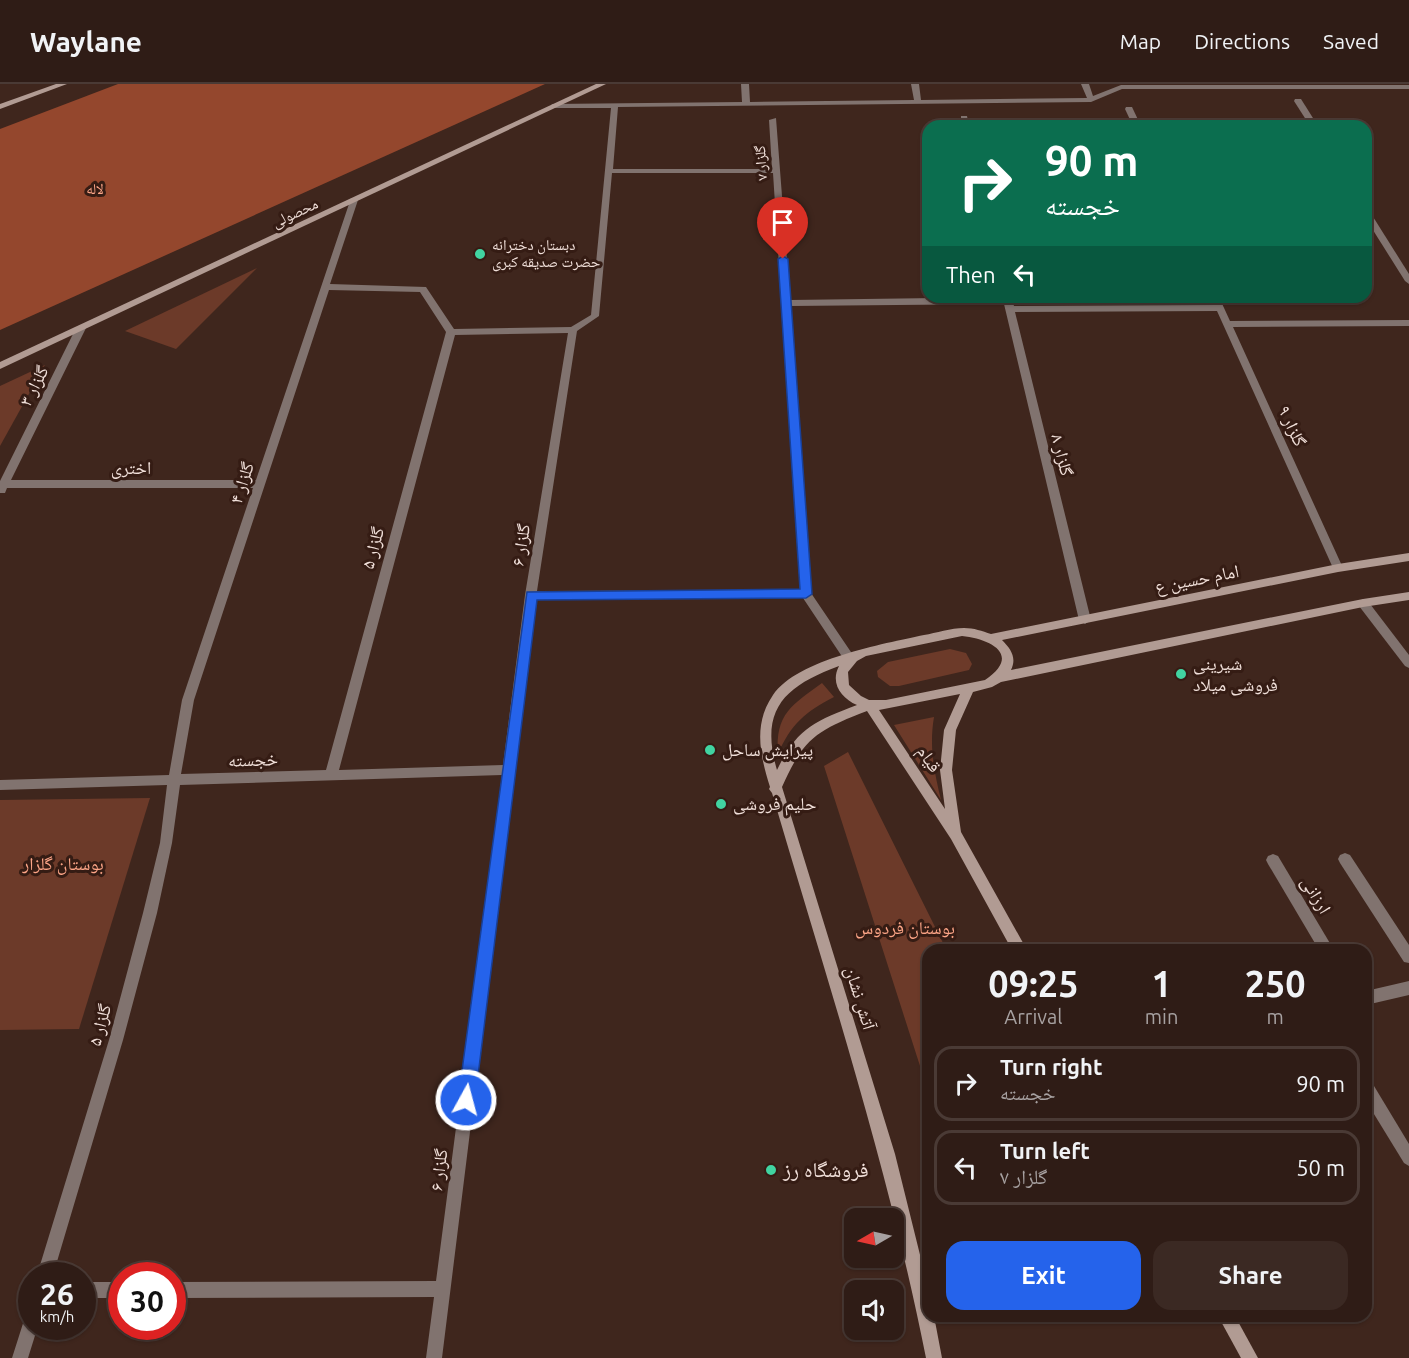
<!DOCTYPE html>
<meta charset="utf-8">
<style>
body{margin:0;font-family:Ubuntu,"Noto Naskh Arabic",sans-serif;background:#3b2923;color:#f1f3f6;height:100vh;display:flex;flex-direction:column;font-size:22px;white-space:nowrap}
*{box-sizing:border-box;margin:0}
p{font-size:20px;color:#a7a1a1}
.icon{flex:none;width:33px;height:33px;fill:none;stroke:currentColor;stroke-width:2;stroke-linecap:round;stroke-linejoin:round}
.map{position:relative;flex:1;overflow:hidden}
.panel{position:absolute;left:922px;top:860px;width:450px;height:378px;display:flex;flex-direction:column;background:#2f1c16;border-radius:18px;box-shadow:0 2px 4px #0004,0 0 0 2px #4a3a35}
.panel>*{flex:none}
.top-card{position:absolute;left:922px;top:36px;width:450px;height:183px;border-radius:18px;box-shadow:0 2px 4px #0004,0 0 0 2px #4a3a35;background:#0b6e4f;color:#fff;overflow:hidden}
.needle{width:39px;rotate:261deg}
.tools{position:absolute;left:844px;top:1124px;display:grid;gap:12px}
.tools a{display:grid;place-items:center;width:60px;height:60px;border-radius:12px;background:#2f1c16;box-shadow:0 2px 4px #0004,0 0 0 2px #4a3a35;font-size:30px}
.speed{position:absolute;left:18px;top:1178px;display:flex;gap:12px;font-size:30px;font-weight:700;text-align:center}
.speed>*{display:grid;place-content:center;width:78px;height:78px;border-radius:50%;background:#2f1c16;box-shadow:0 2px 4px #0004,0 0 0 2px #4a3a35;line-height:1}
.speed small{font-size:15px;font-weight:400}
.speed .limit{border:9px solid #d22;background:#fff;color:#111}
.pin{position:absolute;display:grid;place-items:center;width:51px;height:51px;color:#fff;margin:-62px -26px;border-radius:50% 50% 50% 0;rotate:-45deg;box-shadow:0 0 6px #0007}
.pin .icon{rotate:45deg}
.me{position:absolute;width:66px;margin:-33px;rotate:7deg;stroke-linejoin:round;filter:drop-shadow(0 0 4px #0008)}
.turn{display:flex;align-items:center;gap:21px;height:126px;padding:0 24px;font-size:27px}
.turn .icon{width:78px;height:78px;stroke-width:2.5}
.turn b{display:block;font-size:42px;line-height:51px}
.then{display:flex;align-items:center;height:57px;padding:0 24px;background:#0003;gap:12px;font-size:22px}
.eta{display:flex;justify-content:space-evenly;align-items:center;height:102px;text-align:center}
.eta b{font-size:36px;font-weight:600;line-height:42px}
.button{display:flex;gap:12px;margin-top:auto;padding:12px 24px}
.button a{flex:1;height:69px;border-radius:18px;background:#2563eb;color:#fff;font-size:24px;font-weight:600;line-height:69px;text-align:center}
.button a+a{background:#3b2923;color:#f1f3f6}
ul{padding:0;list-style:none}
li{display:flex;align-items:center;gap:18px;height:75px;margin:0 12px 9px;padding:0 12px;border:3px solid #4a3a35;border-radius:18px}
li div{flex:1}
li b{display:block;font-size:22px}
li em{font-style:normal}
header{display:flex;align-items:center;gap:36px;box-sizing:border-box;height:84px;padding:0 30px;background:#2f1c16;border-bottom:2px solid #4a3a35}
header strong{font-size:28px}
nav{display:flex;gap:33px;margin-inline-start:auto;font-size:21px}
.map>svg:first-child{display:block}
.green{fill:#6c3a29}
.forest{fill:#94472d}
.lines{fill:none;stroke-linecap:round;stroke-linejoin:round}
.street{fill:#81736f;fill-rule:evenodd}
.secondary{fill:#b19b93;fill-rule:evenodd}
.route{fill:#2563eb;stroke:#184099;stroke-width:1.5}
.poi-dot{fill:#41d4a1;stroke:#351c14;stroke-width:2}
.labels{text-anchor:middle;stroke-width:6;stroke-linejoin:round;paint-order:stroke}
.far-street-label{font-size:15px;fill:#f0dfd9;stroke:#351c14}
.far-park-label{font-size:15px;fill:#fda587;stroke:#351c14}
.far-poi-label{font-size:15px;fill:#f0dfd9;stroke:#351c14;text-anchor:start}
.street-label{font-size:18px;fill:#f0dfd9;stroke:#351c14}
.poi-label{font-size:18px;fill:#f0dfd9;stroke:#351c14;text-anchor:start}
.park-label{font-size:18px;fill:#fda587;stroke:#351c14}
.near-poi-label{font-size:21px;fill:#f0dfd9;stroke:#351c14;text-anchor:start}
</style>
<header>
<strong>Waylane</strong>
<nav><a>Map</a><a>Directions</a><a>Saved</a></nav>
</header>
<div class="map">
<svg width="1409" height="1274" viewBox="0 0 1409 1274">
<rect width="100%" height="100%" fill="#3f261d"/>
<g class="green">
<polygon points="257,184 176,265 125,247"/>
<polygon points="45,281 0,362 0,302"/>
<polygon points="950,565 966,569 972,580 969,586 899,602 890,602 878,593 877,587 888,578"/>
<path d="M822,599l12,14c-29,15 -43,27 -56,57 -3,-40 14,-49 44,-71z"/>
<path d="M934,633c-5,30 0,54 7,83l-47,-75z"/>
<polygon points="848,668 946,865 928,866 928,1007 824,682"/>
<polygon points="150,714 79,945 0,946 0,716"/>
</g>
<polygon class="forest" points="118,0 545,0 0,246 0,45"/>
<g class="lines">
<g class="street">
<path d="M741,0h8l1,18 164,-2 -3,-16h8l2,16 166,-2 -6,-14h8l4,12 28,-11h288v4h-287l-31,13 -473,5 -5,62h159l-3,-49 7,-2 14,182 221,-3 3,9 200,-1 -3,-8h8l11,24 179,-1v6l-176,1 110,241 -1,3h-8l-1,-3 -116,-257 -202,1 76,308 -6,4 -6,-4 -75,-316 -214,2 21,287 44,65 -2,3h-8l-42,-63 -267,1 -94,759h-16l8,-61 -262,1v-16l264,-1 66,-506 -322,10 -8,58 -15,70 -34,127 -70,235h-16l72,-235 34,-127 17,-70 7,-58 -167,5v-10l169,-5 13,-75 71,-212h-246l-2,5h-5v-12l76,-153 5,-3 5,3 -75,152h245l95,-282 7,2 -28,84 96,3 28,42 117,-2 20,-12 20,-207h-56l-4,-2 1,-2 190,-2zM612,89h161l27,417 -263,1 40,-260 22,-15zM329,206l91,2 26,40 -120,438 -145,4 13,-74zM568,249l-43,262 -22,170 -164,5 116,-435z"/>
<polygon points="1295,15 1301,15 1318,42 1310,42 1294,17"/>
<polygon points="1126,23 1132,23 1141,42 1133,42 1125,25"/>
<polygon points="961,32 967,32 969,42 961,42"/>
<polygon points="1366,126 1370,128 1409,190 1409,200 1405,197 1366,135"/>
<polygon points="1363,515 1367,516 1409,571 1409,584 1405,582 1359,522 1357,519"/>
<polygon points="1345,769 1350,771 1409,861 1409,879 1404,878 1340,779 1338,775 1340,771"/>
<polygon points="1273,770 1278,772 1334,866 1319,866 1268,780 1266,776 1268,772"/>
<polygon points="1409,897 1409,911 1366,921 1366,907"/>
<polygon points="1366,995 1371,997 1409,1060 1409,1082 1404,1079 1366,1017"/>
<rect x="82" y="1198" width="40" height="16"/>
<polygon points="32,1228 32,1242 38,1242 28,1274 12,1274 26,1230"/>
</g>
<g class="secondary">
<polygon points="56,0 67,0 0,25 0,20"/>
<polygon points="596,0 606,0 0,285 0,278"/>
<path d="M1409,469v8l-71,11 -336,68c9,9 15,18 9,30l352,-71 46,-7v8l-46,7 -362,75 -9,5 -19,5 -17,38 -4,40 9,62 66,118h-15l-61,-111 -84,-128c-49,19 -63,26 -85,76l113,367 33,133v29h6l8,42h-16c-38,-192 -99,-378 -154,-565l-3,-4 1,-2c-10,-32 -17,-63 3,-92 25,-36 110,-51 151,-60 12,-2 27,-7 40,-7 10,0 18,3 27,6l347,-70zM962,552c29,3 60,19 23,44l-99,20h-17l-8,-4 -12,-11 -1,-13 9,-11 9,-5zM839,582c-9,17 2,32 18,39 -42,16 -60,23 -80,65 -18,-61 8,-84 62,-104zM960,610l-16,36 -4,40 5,39 -66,-99z"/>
<polygon points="1218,1232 1235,1232 1258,1274 1241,1274"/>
</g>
</g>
<polygon class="route" points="783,172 788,175 812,510 806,514 537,516 475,1016 472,1022 466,1025 460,1022 458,1016 527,508 800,505 778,175"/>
<g class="poi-dot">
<circle cx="480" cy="170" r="6"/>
<circle cx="1181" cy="590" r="6"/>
<circle cx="710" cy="666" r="6"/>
<circle cx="721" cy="720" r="6"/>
<circle cx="771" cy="1086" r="6"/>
</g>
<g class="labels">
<g class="far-street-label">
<text transform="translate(761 79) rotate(-94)" y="5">گلزار ۷</text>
<text transform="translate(295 129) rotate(-25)" y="5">محصولی</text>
</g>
<g class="far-park-label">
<text x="95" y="110">لاله</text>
</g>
<g class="far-poi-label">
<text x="492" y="166">دبستان دخترانه<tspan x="492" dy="17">حضرت صدیقه کبری</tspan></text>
</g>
<g class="street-label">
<text transform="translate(34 302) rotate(-63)" y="6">گلزار ۳</text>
<text transform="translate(1292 342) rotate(65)" y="6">گلزار ۹</text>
<text transform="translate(1062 371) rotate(76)" y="6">گلزار ۸</text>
<text x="131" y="390">اختری</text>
<text transform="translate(242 399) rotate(-72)" y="6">گلزار ۴</text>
<text transform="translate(521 461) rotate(-81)" y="6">گلزار ۶</text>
<text transform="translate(373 464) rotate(-75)" y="6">گلزار ۵</text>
<text transform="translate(1197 495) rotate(-11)" y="6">امام حسین ع</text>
<text transform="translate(929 675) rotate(56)" y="6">قیام</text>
<text transform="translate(253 676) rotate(-2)" y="6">خجسته</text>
<text transform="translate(1316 811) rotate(59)" y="6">ارزانی</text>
<text transform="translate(860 914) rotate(73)" y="6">آتش نشان</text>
<text transform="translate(100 941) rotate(-75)" y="6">گلزار ۵</text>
<text transform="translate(439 1086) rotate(-83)" y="6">گلزار ۶</text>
</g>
<g class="poi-label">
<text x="1193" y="586">شیرینی<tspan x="1193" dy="21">فروشی میلاد</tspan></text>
<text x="722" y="672">پیرایش ساحل</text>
<text x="733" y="726">حلیم فروشی</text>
</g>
<g class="park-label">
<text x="63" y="786">بوستان گلزار</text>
<text x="905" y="850">بوستان فردوس</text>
</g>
<g class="near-poi-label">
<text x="783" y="1093">فروشگاه رز</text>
</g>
</g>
</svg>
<div class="tools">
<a><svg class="needle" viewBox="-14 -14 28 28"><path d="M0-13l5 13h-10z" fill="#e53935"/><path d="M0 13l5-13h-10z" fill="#a7a1a1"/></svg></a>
<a><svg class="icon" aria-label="sound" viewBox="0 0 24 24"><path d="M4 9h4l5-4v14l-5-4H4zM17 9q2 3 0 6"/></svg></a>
</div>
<div class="speed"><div>26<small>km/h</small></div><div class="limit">30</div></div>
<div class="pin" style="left:783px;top:175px;background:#d93025"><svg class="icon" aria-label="arrive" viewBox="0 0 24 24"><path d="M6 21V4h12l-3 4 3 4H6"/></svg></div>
<svg class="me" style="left:466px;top:1016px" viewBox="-20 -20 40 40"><circle r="17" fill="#2563eb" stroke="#fff" stroke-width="3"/><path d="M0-11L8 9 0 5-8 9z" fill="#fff"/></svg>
<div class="top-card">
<div class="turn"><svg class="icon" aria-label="right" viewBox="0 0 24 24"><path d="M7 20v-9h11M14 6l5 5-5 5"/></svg><div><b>90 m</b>خجسته</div></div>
<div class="then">Then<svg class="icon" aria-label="left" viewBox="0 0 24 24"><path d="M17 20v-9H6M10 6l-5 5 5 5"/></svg></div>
</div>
<section class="panel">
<div class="eta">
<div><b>09:25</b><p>Arrival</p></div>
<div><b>1</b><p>min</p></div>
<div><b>250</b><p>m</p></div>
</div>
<ul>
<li><svg class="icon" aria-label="right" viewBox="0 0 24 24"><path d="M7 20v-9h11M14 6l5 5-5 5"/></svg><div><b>Turn right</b><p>خجسته</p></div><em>90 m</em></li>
<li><svg class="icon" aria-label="left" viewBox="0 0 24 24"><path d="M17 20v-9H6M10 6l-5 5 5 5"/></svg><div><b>Turn left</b><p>گلزار ۷</p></div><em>50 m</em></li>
</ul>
<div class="button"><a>Exit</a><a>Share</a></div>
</section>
</div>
